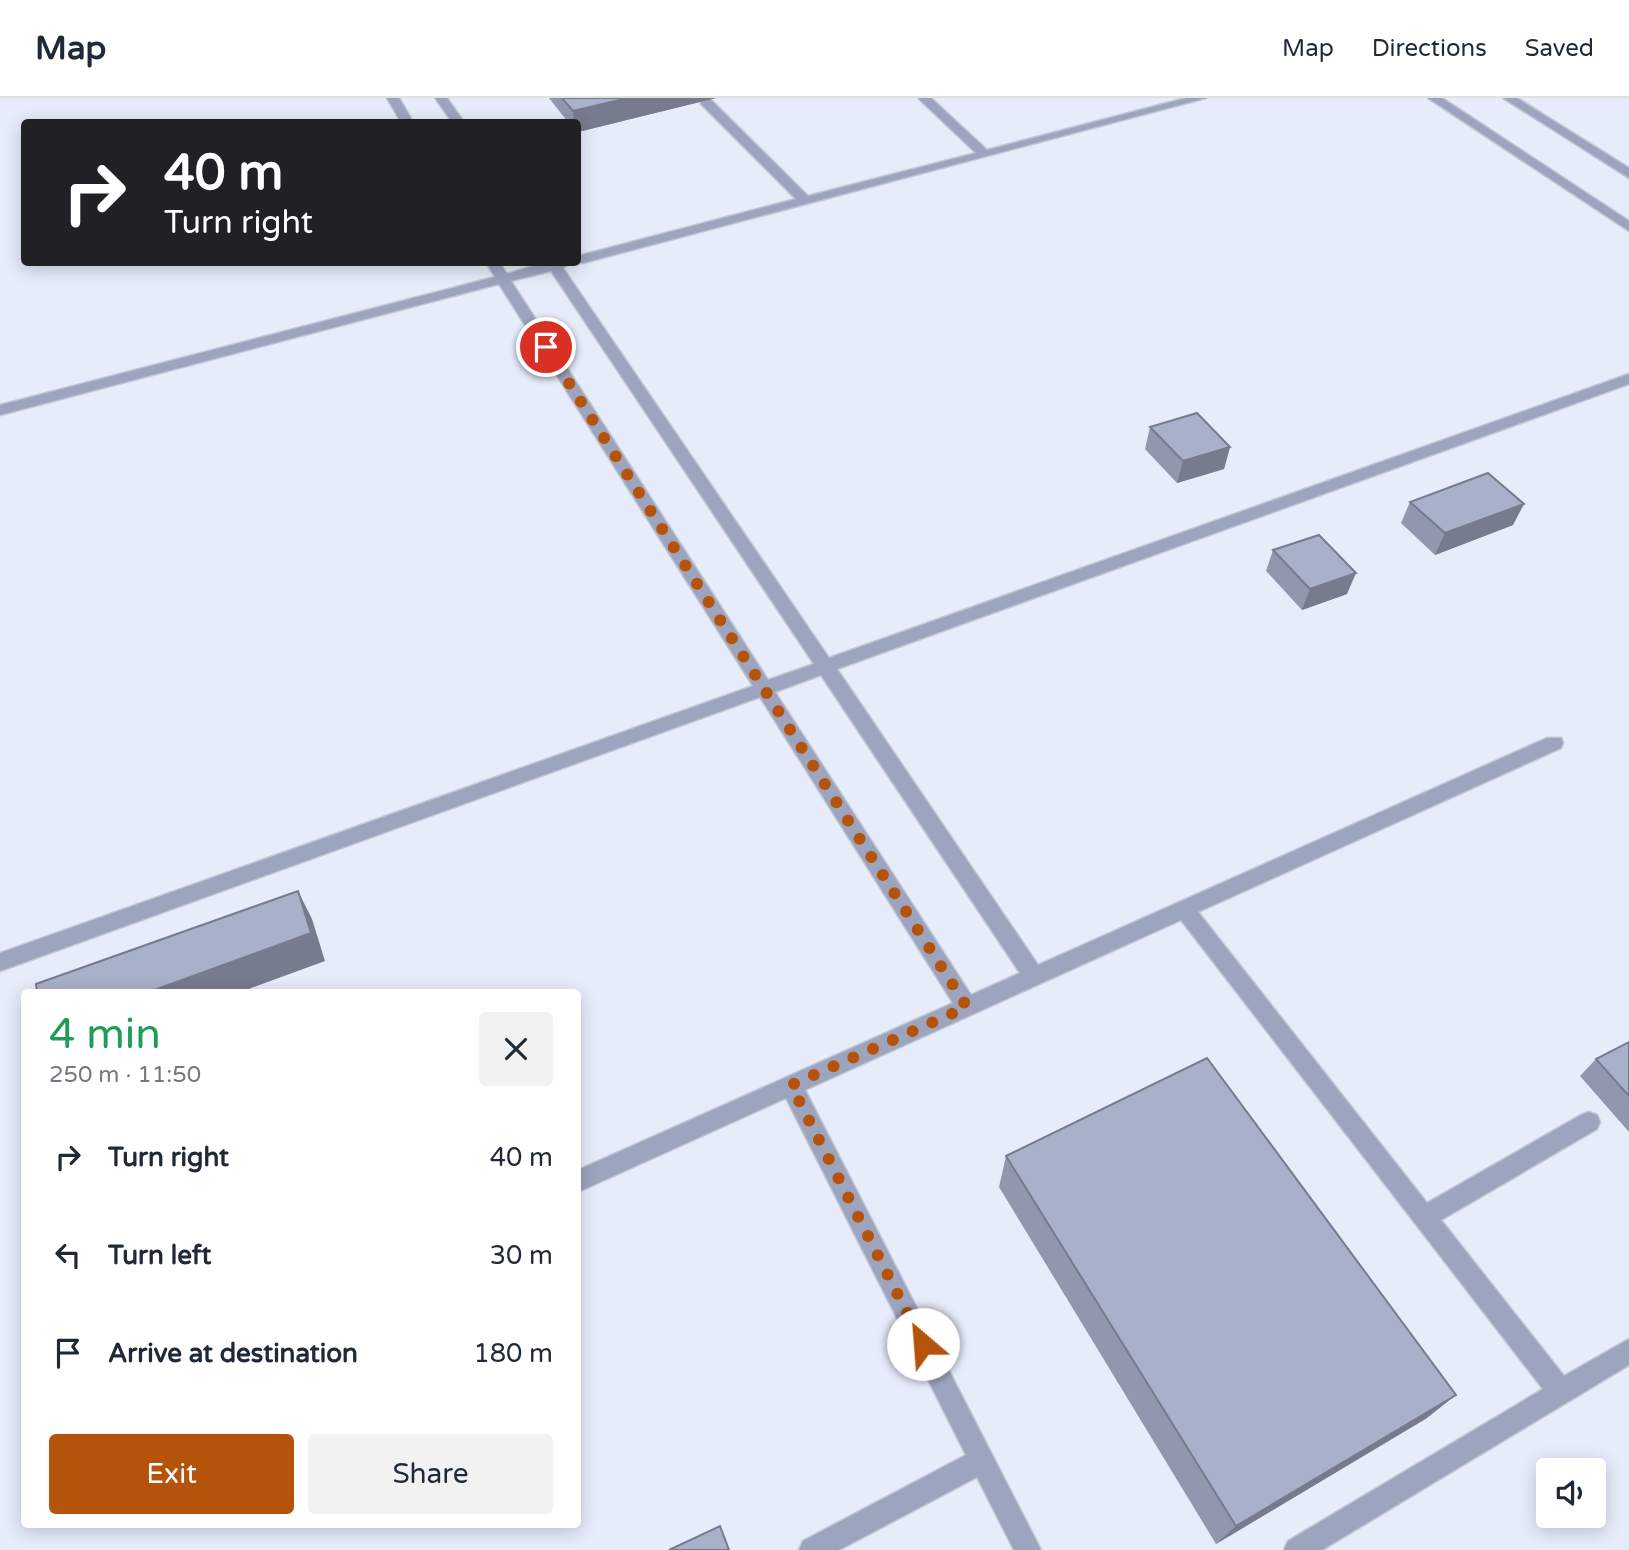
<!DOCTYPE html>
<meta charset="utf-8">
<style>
body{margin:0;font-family:"Varela Round",sans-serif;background:#f2f2f3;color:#1f2937;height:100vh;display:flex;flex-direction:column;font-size:26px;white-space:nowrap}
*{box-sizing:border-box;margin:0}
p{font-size:23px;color:#747a83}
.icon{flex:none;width:38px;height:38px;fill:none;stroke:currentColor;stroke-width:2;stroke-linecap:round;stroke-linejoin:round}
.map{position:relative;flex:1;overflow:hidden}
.side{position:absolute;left:21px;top:891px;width:560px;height:539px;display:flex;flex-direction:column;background:#fff;border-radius:7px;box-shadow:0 4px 18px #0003}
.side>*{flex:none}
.guide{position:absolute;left:21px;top:21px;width:560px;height:147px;border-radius:7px;box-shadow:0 4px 18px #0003;background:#202124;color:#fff;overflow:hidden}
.buttons{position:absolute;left:1536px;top:1360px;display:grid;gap:14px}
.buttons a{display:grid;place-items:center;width:70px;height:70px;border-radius:7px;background:#fff;box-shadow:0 4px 18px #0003;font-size:35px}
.pin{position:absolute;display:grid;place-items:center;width:60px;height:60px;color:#fff;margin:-30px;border:4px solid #fff;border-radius:50%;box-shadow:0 2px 7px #0007}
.me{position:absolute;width:77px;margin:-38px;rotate:333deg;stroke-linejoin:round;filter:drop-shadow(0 0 5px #0008)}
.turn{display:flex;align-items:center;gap:24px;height:147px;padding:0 28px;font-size:32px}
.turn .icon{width:91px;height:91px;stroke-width:2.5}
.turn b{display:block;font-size:49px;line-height:60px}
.round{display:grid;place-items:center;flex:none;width:74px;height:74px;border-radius:7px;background:#f2f2f3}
.summary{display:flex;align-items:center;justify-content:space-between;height:119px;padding:0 28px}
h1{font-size:42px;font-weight:600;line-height:52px;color:#1e9e55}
.cta{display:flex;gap:14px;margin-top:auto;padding:14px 28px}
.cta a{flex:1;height:80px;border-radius:7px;background:#b45309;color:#fff;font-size:28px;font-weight:600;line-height:80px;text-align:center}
.cta a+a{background:#f2f2f3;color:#1f2937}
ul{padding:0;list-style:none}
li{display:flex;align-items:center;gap:21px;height:98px;padding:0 28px}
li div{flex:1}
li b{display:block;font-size:26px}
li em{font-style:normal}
header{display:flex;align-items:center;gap:42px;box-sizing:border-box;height:98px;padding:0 35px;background:#fff;border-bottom:2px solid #e0e1e3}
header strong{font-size:33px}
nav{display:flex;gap:38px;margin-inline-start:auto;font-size:24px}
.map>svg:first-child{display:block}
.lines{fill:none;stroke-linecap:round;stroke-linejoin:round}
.lane-casing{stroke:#c2c7d5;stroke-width:3}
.lane{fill:#9da4be;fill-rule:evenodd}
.wall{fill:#9197ad}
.shaded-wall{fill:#767b8d}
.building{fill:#a9b0c9;stroke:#767b8d;stroke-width:2}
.route{stroke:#b45309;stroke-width:12;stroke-dasharray:0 21.6}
</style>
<header>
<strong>Map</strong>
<nav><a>Map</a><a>Directions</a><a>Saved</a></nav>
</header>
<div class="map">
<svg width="1629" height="1452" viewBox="0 0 1629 1452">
<rect width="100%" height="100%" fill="#e7ecfb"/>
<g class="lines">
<defs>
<g id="lane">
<polygon points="387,0 399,0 413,24 401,24"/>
<polygon points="435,0 447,0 464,24 452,24"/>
<polygon points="701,0 709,0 808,98 976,55 918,0 931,0 987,52 1186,0 1206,0 583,165 573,165 578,164 578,158 796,101 701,6"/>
<polygon points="1428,0 1442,0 1629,123 1629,133"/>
<polygon points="1503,0 1517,0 1629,70 1629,80"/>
<path d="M486,164h13l8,12 39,-12h25l-8,6 266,390 800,-284v10l-792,285 201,296 509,-227h14l2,5 -2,5 -363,164 229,291 154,-88 8,-3 8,3 3,7 -3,7 -156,91 123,156 65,-37v26l-307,185h-38l4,-9 255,-152 -362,-469 -376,170 236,460h-27l-37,-73 -138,73h-40l4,-9 163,-86 -180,-357 -208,94v-22l375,-167 -193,-306 -760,274v-18l753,-267 -254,-402 -499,131v-10l495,-128zM551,173l263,393 -46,16 -257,-399zM821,577l199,298 -49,22 -196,-303z"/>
</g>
</defs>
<use href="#lane" class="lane-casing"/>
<use href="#lane" class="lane"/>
</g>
<g class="wall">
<polygon points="549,0 716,0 578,34 578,24 568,24"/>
<polygon points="1150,329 1230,349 1224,371 1177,385 1145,351"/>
<polygon points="1410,404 1513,427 1435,457 1401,425"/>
<polygon points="1273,452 1347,496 1302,512 1266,473"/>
<polygon points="1629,944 1629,1034 1580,978 1596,961"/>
<polygon points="1006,1058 1427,1320 1216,1446 999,1089"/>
</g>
<g class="shaded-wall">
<polygon points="628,0 716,0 578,34 578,24 574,24 573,13"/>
<polygon points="1230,349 1224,371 1177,385 1183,363"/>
<polygon points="1524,406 1513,427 1435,457 1445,435"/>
<polygon points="1356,475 1347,496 1302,512 1310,491"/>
<polygon points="298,793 312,821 325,863 240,894 149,894"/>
<polygon points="1456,1297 1427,1320 1216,1446 1236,1428"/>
</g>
<g class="building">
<polygon points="562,0 628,0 573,13"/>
<polygon points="1197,315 1230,349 1183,363 1150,329"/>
<polygon points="1488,375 1524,406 1445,435 1410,404"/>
<polygon points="1319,437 1356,475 1310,491 1273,452"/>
<polygon points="298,793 311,835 149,894 37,894 36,886"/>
<polygon points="1629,944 1629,998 1596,961"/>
<polygon points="1207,960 1456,1297 1236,1428 1006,1058"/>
<polygon points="720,1428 729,1452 669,1452"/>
</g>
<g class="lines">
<polyline class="route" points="546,249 967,909 791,987 923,1246"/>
</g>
</svg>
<div class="buttons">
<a><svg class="icon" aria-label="sound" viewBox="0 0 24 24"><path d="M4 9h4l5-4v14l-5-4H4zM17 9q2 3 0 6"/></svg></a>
</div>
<div class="pin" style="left:546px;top:249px;background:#d93025"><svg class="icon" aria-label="arrive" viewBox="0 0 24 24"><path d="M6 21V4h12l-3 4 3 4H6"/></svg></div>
<svg class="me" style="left:923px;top:1246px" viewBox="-20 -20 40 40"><circle r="19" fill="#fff"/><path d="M0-13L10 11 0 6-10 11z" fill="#b45309"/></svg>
<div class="guide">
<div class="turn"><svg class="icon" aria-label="right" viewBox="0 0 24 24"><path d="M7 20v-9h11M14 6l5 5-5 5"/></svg><div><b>40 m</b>Turn right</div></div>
</div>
<section class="side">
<div class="summary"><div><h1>4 min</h1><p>250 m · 11:50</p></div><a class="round"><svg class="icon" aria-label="close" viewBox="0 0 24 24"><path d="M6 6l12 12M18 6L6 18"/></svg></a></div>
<ul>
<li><svg class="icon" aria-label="right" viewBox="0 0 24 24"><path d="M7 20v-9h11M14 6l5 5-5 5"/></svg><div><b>Turn right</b></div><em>40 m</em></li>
<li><svg class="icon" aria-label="left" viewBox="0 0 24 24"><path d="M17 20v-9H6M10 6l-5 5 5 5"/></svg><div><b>Turn left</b></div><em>30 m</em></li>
<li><svg class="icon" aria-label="arrive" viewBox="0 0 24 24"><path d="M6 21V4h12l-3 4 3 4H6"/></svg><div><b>Arrive at destination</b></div><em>180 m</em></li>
</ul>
<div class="cta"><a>Exit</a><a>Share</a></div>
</section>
</div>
